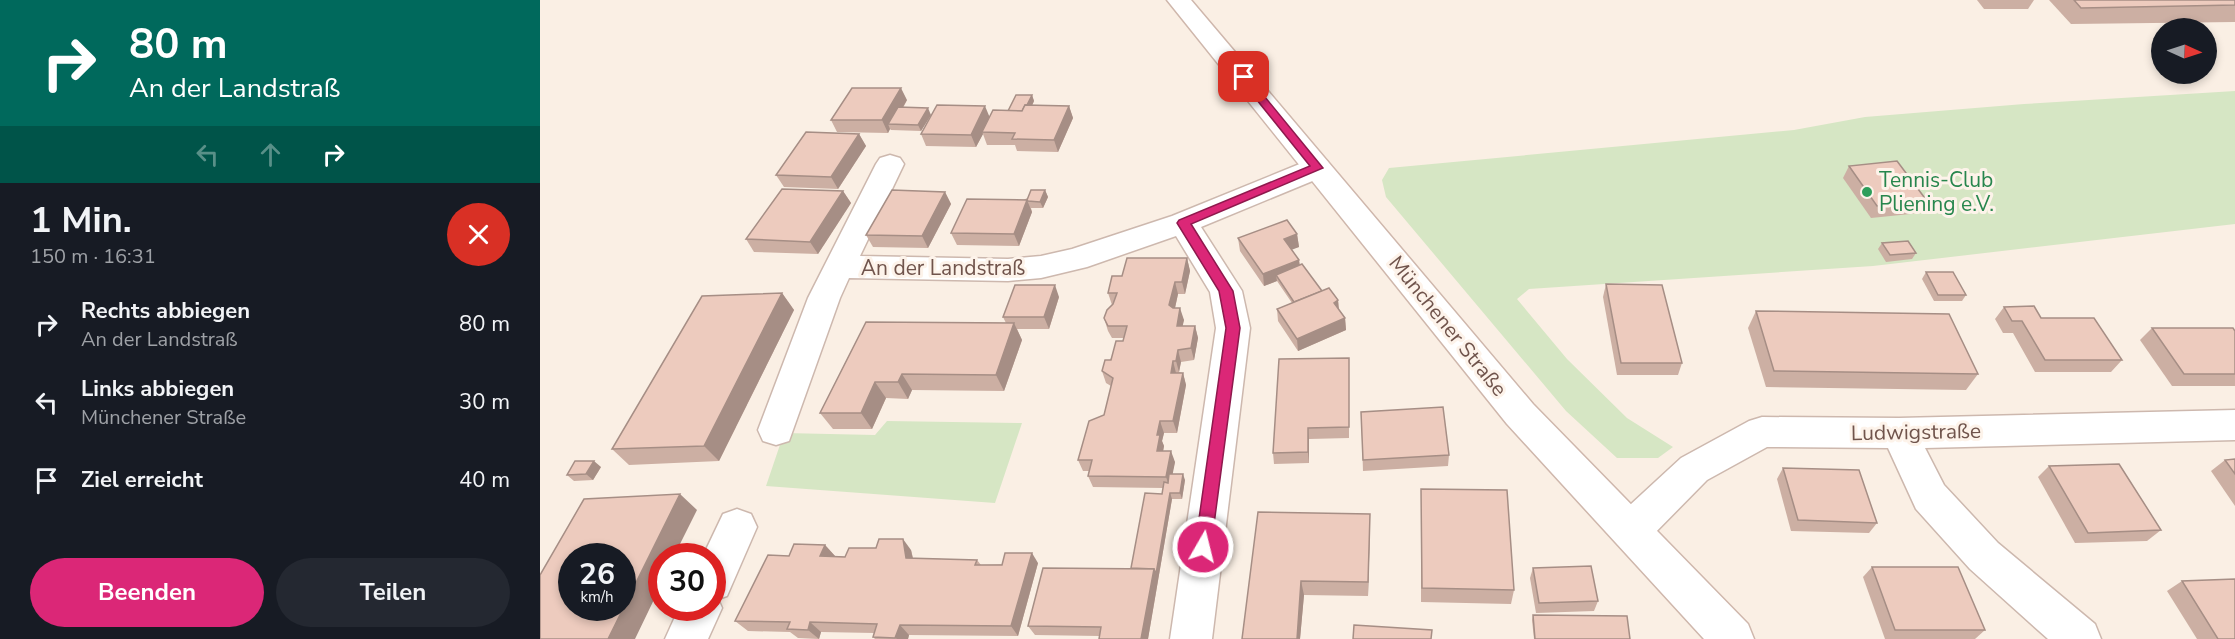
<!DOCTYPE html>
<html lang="de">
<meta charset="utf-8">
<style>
body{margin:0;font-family:"Nunito Sans",sans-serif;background:#242831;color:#f1f3f6;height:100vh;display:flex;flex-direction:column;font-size:22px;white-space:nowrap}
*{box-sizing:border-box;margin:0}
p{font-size:20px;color:#9ea1a6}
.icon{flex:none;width:33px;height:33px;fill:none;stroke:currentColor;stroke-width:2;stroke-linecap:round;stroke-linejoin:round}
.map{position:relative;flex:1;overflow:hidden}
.panel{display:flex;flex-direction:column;background:#171b24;width:540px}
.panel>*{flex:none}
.hud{background:#00695c;color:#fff;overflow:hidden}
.needle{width:39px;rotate:93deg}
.buttons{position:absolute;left:1611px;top:18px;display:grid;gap:12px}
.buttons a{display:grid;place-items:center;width:66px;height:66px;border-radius:50%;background:#171b24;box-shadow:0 3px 9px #0003;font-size:30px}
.speed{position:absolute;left:18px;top:543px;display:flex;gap:12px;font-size:30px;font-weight:700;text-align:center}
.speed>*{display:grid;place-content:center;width:78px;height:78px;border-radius:50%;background:#171b24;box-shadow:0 3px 9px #0003;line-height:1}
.speed small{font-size:15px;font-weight:400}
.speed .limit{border:9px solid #d22;background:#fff;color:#111}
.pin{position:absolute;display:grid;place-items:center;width:51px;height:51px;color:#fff;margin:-26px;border-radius:12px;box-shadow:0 3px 9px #0006}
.me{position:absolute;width:66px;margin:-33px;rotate:8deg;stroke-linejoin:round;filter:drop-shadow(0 0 4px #0008)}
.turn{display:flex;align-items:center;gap:21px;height:126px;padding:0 30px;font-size:27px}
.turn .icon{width:78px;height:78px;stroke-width:2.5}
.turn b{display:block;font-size:42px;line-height:51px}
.lanes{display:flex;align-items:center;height:57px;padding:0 30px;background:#0003;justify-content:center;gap:30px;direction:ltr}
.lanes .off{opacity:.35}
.round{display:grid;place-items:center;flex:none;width:63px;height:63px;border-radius:32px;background:#242831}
.summary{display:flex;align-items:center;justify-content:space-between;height:102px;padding:0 30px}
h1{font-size:36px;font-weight:700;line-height:45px}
.primary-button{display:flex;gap:12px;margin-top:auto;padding:12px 30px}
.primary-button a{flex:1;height:69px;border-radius:36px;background:#db2777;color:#fff;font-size:24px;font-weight:700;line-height:69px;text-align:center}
.primary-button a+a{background:#242831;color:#f1f3f6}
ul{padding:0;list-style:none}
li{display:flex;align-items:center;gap:18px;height:78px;padding:0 30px}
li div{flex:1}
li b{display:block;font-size:22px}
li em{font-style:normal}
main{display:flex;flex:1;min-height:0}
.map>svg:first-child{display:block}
.green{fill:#d6e6c4}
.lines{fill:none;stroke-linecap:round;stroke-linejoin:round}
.street-casing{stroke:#cdb8ae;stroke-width:3}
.secondary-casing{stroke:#cfb7ac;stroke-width:3}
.street{fill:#fff;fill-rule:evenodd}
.secondary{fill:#fff;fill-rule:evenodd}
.wall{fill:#ccafa3}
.shaded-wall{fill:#a68e85}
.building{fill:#edcbbe;stroke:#a68e85;stroke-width:1.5;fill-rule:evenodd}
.route{fill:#db2777;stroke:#8e194d;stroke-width:1.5}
.leisure-dot{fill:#2e9e5b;stroke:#fdf3ea;stroke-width:2}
.labels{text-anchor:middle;stroke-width:6;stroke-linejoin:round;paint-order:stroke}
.leisure-label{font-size:21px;fill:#27864d;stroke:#fdf3ea;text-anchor:start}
.street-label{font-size:21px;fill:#70544c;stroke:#fdf3ea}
</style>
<main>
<section class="panel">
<div class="hud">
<div class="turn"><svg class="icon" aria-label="right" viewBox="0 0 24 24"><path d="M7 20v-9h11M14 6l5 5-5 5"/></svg><div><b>80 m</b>An der Landstraß</div></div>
<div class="lanes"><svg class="icon off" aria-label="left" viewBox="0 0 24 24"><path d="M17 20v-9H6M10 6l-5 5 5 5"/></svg><svg class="icon off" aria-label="ahead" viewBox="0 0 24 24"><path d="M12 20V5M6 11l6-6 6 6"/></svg><svg class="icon" aria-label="right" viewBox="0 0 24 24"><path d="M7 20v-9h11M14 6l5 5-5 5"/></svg></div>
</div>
<div class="summary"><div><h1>1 Min.</h1><p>150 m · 16:31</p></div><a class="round" style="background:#d93025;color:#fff"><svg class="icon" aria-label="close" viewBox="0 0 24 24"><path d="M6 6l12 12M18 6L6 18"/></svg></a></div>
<ul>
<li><svg class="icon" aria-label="right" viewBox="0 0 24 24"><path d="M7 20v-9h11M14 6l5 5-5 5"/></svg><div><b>Rechts abbiegen</b><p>An der Landstraß</p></div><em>80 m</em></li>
<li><svg class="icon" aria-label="left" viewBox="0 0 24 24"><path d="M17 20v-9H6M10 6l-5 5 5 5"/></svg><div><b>Links abbiegen</b><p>Münchener Straße</p></div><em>30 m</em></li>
<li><svg class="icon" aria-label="arrive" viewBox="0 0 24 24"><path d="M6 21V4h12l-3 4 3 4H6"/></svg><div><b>Ziel erreicht</b></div><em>40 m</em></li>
</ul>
<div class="primary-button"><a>Beenden</a><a>Teilen</a></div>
</section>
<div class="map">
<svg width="1695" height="639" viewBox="0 0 1695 639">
<rect width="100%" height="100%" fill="#faefe4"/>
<g class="green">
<polygon points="1695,91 1695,224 1333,266 989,289 977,299 1027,359 1087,418 1133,447 1118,458 1077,458 1026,411 846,197 842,180 849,168 1254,130 1325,117 1484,104"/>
<polygon points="347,421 482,423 455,503 226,486 244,433 335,435"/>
</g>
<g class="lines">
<defs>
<g id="street">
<polygon points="350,155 360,158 364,164 320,256 468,259 501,256 532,249 632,216 767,161 777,159 787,161 791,168 787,175 661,227 702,291 710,328 672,639 630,639 676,328 670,292 636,236 547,267 501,278 468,281 309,278 300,298 249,441 236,445 223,441 218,430 268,298 336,164 340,158"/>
<polygon points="1695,410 1695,440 1385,448 1404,485 1458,543 1555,624 1561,639 1508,639 1430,569 1376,509 1348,448 1227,447 1167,480 1105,543 1091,548 1077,543 1071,530 1077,517 1141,458 1209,421 1222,417 1359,418"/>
<polygon points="197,509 211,514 217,527 187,596 178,599 182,608 168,639 125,639 139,608 172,608 172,556 163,556 183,514"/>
</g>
<polygon id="secondary" points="627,0 651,0 993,404 1208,624 1214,639 1164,639 967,424"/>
</defs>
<use href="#street" class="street-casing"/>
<use href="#secondary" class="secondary-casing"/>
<use href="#street" class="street"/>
<use href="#secondary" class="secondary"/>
</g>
<g class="wall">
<polygon points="1437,0 1494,0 1488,9 1444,9"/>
<polygon points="1509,0 1695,0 1695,22 1531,24"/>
<polygon points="492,95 494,101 492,106 529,106 533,118 518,152 477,151 475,145 447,145 443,134 436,147 386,146 381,134 450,117 468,111"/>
<polygon points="367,100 363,108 391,115 381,131 351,130 350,129 348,133 297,132 291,120"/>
<polygon points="319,134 326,146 298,189 244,187 236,175"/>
<polygon points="1309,166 1387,201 1380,213 1331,218 1303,178"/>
<polygon points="505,190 508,197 503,208 491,208 492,212 479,246 417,245 411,233"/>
<polygon points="303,191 311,203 278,254 214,252 206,239"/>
<polygon points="405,192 411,204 388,248 333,247 326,235"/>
<polygon points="757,234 759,247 751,249 759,260 760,265 782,291 798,300 799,309 805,318 806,330 758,351 738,321 737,309 752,303 737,281 724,286 700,251 698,238"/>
<polygon points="1342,243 1376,253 1372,259 1346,262 1338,249"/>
<polygon points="647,258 650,271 645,294 638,294 635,308 644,320 642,326 655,326 658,338 654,360 641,362 639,372 643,373 646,385 637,433 624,433 622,441 624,446 623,451 635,462 632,474 645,480 642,499 632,499 608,639 559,639 559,636 495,635 488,626 591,568 622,494 623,488 553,487 548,476 549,471 543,471 538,460 564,415 571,386 566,383 562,371 583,341 584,338 572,338 568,331 564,318 572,305 568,293 582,276"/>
<polygon points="1386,272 1426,295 1422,301 1394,301 1382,279"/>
<polygon points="1066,284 1142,363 1138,375 1077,375 1063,297"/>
<polygon points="242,293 254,310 179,461 89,465 72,449"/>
<polygon points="519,297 509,329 477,329 482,340 464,391 372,390 368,399 346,398 332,429 293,429 280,413 326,322 466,323 463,317"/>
<polygon points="1464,307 1501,318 1582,360 1571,372 1495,372 1473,333 1463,333 1455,319"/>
<polygon points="1216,311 1438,374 1426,390 1226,387 1208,328"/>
<polygon points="1612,328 1695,331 1695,386 1632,386 1600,340"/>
<polygon points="809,358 809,438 769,439 769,463 734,464 733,453"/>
<polygon points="821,412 909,455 908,466 823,471"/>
<polygon points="1695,459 1695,506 1671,471 1685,460"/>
<polygon points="1509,466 1621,530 1607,541 1535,543 1498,477"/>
<polygon points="61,467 53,480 34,481 27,475"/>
<polygon points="1243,468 1337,523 1329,533 1251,531 1237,479"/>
<polygon points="881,489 974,590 971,604 881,602"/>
<polygon points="830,514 828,596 764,595 760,639 702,639"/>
<polygon points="285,545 295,556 294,556 305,557 371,550 373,558 437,560 441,565 498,563 478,636 369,635 368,639 335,639 333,637 334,633 281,632 279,639 258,638 250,632 208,631 195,621 249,556"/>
<polygon points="1332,567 1445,630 1435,639 1345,639 1323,577"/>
<polygon points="993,568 1058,601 1054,611 996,613 990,578"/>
<polygon points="1642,581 1695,639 1657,639 1627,591"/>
<polygon points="993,615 1090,639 994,639 992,620"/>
</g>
<g class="shaded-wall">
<polygon points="361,88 367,100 353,124 348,124 350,129 348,133 342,120"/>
<polygon points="492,95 494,101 485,120 483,114"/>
<polygon points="445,106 450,118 442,132 443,134 436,147 431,135"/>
<polygon points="529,106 533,118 518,152 514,140"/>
<polygon points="388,108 391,115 381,131 378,125"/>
<polygon points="319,134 326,146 298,189 291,177"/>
<polygon points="505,190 508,197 503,208 500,202"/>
<polygon points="303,191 311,203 278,254 270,242"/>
<polygon points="405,192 411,204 388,248 382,236"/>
<polygon points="487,200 492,212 479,246 474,234"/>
<polygon points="757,234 759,247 746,252 744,239"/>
<polygon points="647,258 650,271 645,294 642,282"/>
<polygon points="759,260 760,272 736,275 737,281 724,286 723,274"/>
<polygon points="635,282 638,294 633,317 629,305"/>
<polygon points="515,285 519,297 509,329 504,317"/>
<polygon points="242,293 254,310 179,461 164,446"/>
<polygon points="798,300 799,313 794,303"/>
<polygon points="640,308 644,320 640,338 637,326"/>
<polygon points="805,318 806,330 758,351 757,339"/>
<polygon points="474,323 482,340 464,391 456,375"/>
<polygon points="655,326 658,338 654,360 651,348"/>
<polygon points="638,350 641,362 639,372 636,361"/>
<polygon points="633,361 636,373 631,373"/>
<polygon points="643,373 646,385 637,433 633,421"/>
<polygon points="362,374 372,390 368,399 358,382"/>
<polygon points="335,382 346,398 332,429 321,413"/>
<polygon points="620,421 624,433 622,441 624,446 621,463 617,451 617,435"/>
<polygon points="768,428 769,439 769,463 768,452"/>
<polygon points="631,451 635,462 630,488 626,477"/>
<polygon points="54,461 61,467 53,480 46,474"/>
<polygon points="643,474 645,480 642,499 640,493"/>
<polygon points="630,493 632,499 608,639 601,639 614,569"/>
<polygon points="140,494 157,510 134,556 122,556 122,583 95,639 68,639"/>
<polygon points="830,514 830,529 828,596 828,582"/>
<polygon points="363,539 371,550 375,569 366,558"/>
<polygon points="285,545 295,556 290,567 280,556"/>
<polygon points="492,553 498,563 478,636 471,626"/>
<polygon points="761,581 764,595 760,639 757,639"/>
<polygon points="270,622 281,632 279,639 268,630"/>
<polygon points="360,625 369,635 368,639 357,639 355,638"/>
</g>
<g class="building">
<polygon points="1534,0 1695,0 1695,5 1541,8"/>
<polygon points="312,88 361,88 342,120 291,120"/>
<polygon points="476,95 492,95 487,105 485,105 482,111 468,111"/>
<polygon points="397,105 445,106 431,135 381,134"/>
<polygon points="485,105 529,106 514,140 472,139 475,133 442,132 453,110 482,111"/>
<polygon points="358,107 388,108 378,125 348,124"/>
<polygon points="266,132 319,134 291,177 236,175"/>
<polygon points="1357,161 1387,201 1337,206 1309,166"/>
<polygon points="242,189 303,191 270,242 206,239"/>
<polygon points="352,190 405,192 382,236 326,235"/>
<polygon points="491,190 505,190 500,202 488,201 487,200"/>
<polygon points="427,199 487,200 474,234 411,233"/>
<polygon points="747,220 757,234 744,239 759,260 723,274 698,238"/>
<polygon points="1368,241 1376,253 1350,255 1342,243"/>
<polygon points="587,258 647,258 642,282 635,282 629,305 633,308 640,308 637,326 655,326 651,348 638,350 636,361 633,361 631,373 643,373 633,421 620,421 617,435 620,435 617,451 631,451 626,477 548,476 552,460 538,460 549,421 564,415 573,378 562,371 565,360 571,360 576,341 583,341 587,326 568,326 564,318 567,310 573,304 577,293 568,293 572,276 582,276"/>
<polygon points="762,264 782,291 754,302 736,275"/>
<polygon points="1386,272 1413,272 1426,295 1398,295"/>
<polygon points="1066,284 1122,285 1142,363 1081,363"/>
<polygon points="475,285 515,285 504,317 463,317"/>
<polygon points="789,288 798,300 794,303 805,318 757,339 737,309"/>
<polygon points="242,293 164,446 72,449 162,296"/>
<polygon points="1494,306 1501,318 1554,318 1582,360 1505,360 1482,321 1472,321 1464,307"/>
<polygon points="1216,311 1409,314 1438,374 1234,371"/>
<polygon points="326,322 474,323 456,375 362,374 358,382 335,382 321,413 280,413"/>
<polygon points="1612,328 1693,328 1695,331 1695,374 1644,374"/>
<polygon points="809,358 809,427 768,428 768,452 733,453 739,359"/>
<polygon points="903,407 909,455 823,460 821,412"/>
<polygon points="1695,459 1695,474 1685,460"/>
<polygon points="35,461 54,461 46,474 27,475"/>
<polygon points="1579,464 1621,530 1548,533 1509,466"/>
<polygon points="1243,468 1319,470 1337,523 1258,520"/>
<polygon points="629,474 643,474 640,493 630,493 616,574 614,569 591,568 605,493 622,494 624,482 628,483"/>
<polygon points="881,489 967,490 974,590 882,588"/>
<path d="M140,494l-72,145h-68v-64l44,-76zM32,556h50v52h-50z"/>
<polygon points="718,512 830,514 828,582 761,581 757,639 702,639"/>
<polygon points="339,539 363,539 366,558 437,560 435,565 462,565 465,553 492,553 471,626 360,625 355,638 333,637 337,624 270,622 268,630 247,629 250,622 195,621 228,555 249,556 254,544 285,545 280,556 305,557 309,548 336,548"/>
<polygon points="1051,566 1058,601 999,603 993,568"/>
<polygon points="1332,567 1418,567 1445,630 1355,630"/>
<polygon points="503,568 614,569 601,639 559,639 561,627 488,626"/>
<polygon points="1695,579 1695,639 1678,639 1642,581"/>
<polygon points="993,615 1087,616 1090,639 995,639"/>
<polygon points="814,625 892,630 891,639 813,639"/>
</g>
<polygon class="route" points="704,74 707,75 783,168 651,224 693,291 700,328 671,547 669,552 663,554 657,552 655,547 686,328 679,291 637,223 639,220 770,166 700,79 698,77"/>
<circle class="leisure-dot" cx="1327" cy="192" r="6"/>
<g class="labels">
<g class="leisure-label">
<text x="1339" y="187">Tennis-Club<tspan x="1339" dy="24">Pliening e.V.</tspan></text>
</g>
<g class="street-label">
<text x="403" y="275">An der Landstraß</text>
<text transform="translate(908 326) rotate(51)" y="7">Münchener Straße</text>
<text transform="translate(1376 432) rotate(-1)" y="7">Ludwigstraße</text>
</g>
</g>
</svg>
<div class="buttons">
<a><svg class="needle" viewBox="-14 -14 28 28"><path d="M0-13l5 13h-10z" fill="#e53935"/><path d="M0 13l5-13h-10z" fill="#9ea1a6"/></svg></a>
</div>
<div class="speed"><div>26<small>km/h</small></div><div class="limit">30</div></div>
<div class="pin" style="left:704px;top:77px;background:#d93025"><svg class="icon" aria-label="arrive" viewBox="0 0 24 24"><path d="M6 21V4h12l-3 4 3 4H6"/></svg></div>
<svg class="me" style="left:663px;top:547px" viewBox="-20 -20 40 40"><circle r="17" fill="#db2777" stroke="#fff" stroke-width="3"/><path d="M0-11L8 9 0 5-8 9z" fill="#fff"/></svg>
</div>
</main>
